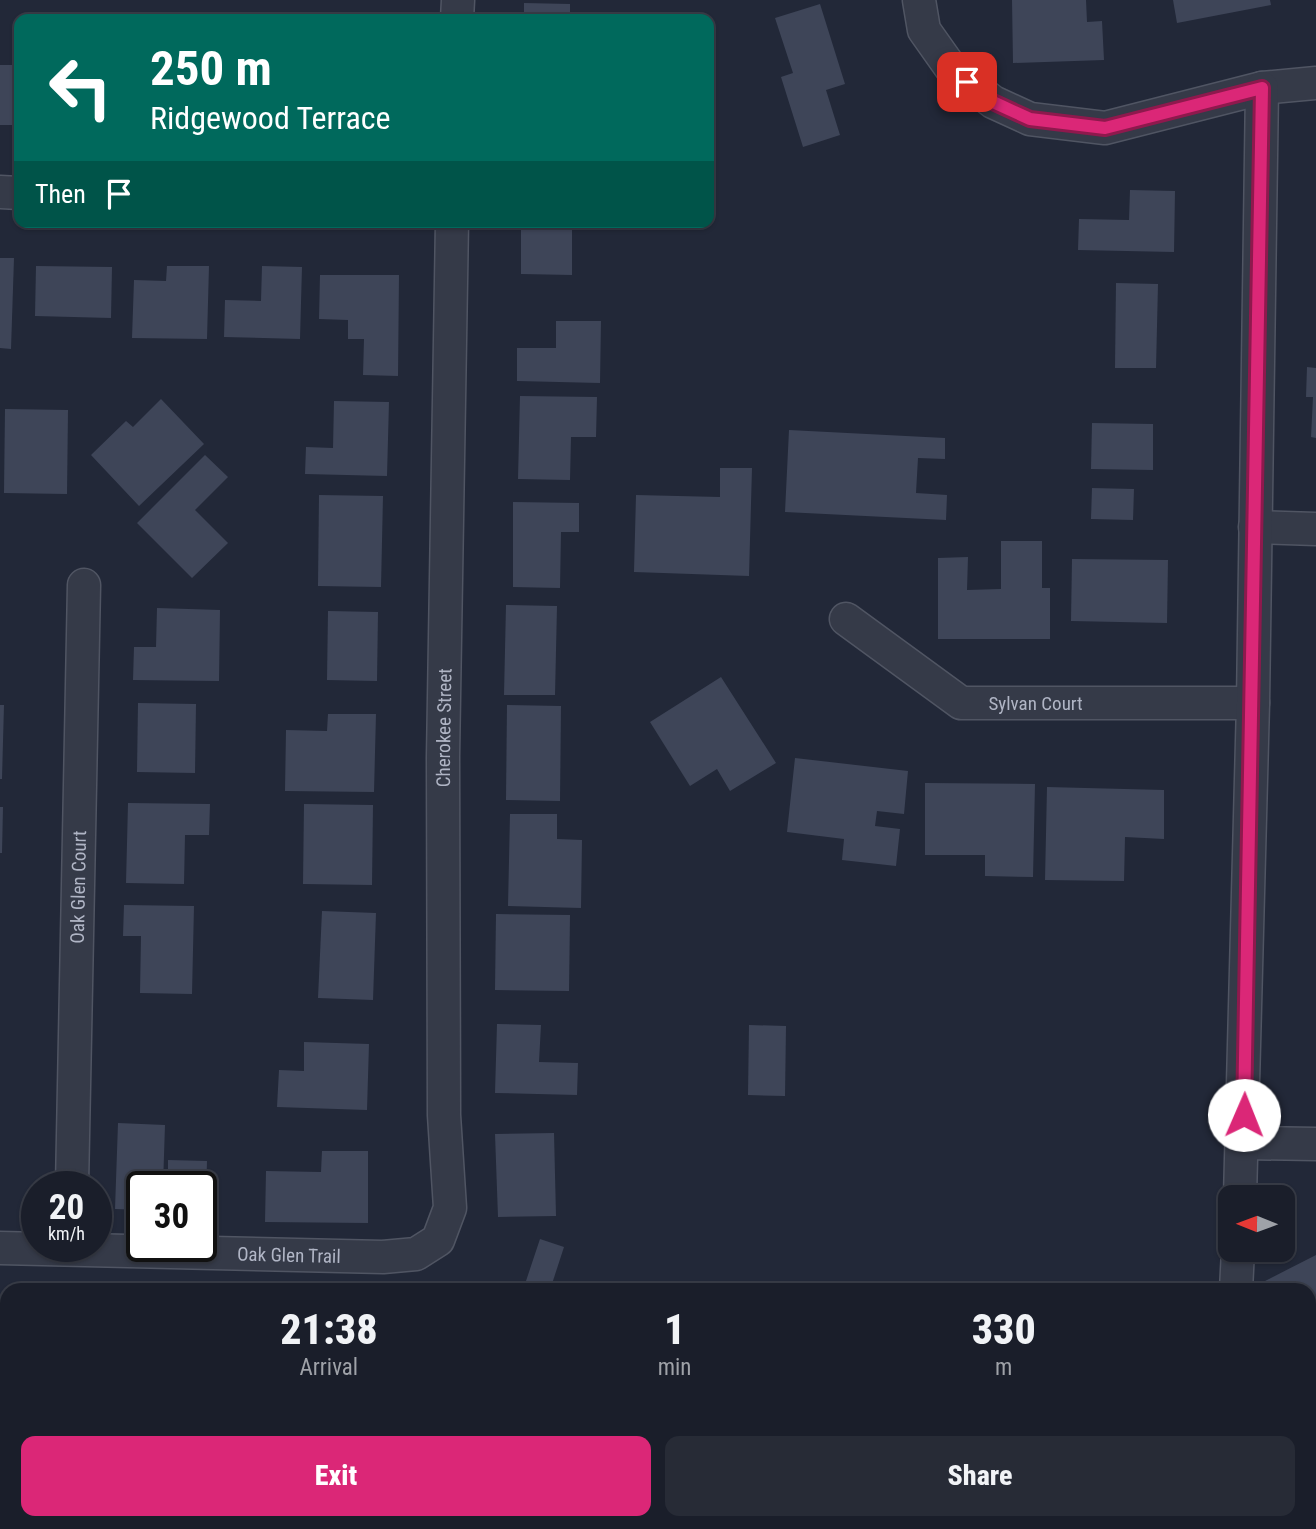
<!DOCTYPE html>
<style>
body{margin:0;font-family:"Roboto Condensed",sans-serif;background:#272b36;color:#f1f3f6;height:100vh;display:flex;flex-direction:column;font-size:26px;white-space:nowrap}
*{box-sizing:border-box;margin:0}
p{font-size:23px;color:#9fa2a8}
.icon{flex:none;width:38px;height:38px;fill:none;stroke:currentColor;stroke-width:2;stroke-linecap:round;stroke-linejoin:round}
.map{position:relative;flex:1;overflow:hidden}
.panel{position:absolute;left:0px;top:1283px;width:1316px;height:247px;display:flex;flex-direction:column;background:#1a1e2a;border-radius:21px 21px 0 0;box-shadow:0 2px 5px #0004,0 0 0 2px #383c47}
.panel>*{flex:none}
.banner{position:absolute;left:14px;top:14px;width:700px;height:214px;border-radius:14px;box-shadow:0 2px 5px #0004,0 0 0 2px #383c47;background:#00695c;color:#fff;overflow:hidden}
.needle{width:46px;rotate:271deg}
.controls{position:absolute;left:1218px;top:1185px;display:grid;gap:14px}
.controls a{display:grid;place-items:center;width:77px;height:77px;border-radius:14px;background:#1a1e2a;box-shadow:0 2px 5px #0004,0 0 0 2px #383c47;font-size:35px}
.speed{position:absolute;left:21px;top:1171px;display:flex;gap:14px;font-size:35px;font-weight:700;text-align:center}
.speed>*{display:grid;place-content:center;width:91px;height:91px;border-radius:50%;background:#1a1e2a;box-shadow:0 2px 5px #0004,0 0 0 2px #383c47;line-height:1}
.speed small{font-size:18px;font-weight:400}
.speed .limit{border:4px solid #111;border-radius:10px;background:#fff;color:#111}
.pin{position:absolute;display:grid;place-items:center;width:60px;height:60px;color:#fff;margin:-30px;border-radius:14px;box-shadow:0 4px 10px #0006}
.me{position:absolute;width:77px;margin:-38px;rotate:1deg;stroke-linejoin:round;filter:drop-shadow(0 0 5px #0008)}
.turn{display:flex;align-items:center;gap:24px;height:147px;padding:0 21px;font-size:32px}
.turn .icon{width:91px;height:91px;stroke-width:2.5}
.turn b{display:block;font-size:49px;line-height:60px}
.then{display:flex;align-items:center;height:66px;padding:0 21px;background:#0003;gap:14px;font-size:26px}
.eta{display:flex;justify-content:space-evenly;align-items:center;height:119px;text-align:center}
.eta b{font-size:42px;font-weight:800;line-height:49px}
.cta{display:flex;gap:14px;margin-top:auto;padding:14px 21px}
.cta a{flex:1;height:80px;border-radius:14px;background:#db2777;color:#fff;font-size:28px;font-weight:800;line-height:80px;text-align:center}
.cta a+a{background:#272b36;color:#f1f3f6}
.map>svg:first-child{display:block}
.building{fill:#3e4558}
.lines{fill:none;stroke-linecap:round;stroke-linejoin:round}
.street-casing{stroke:#505563;stroke-width:35}
.street{stroke:#353a48;stroke-width:32}
.route-casing{stroke:#8e194d;stroke-width:18}
.route{stroke:#db2777;stroke-width:12}
.labels{text-anchor:middle;stroke-width:7;stroke-linejoin:round;paint-order:stroke}
.street-label{font-size:19px;fill:#b0b5c5;stroke:#1a202d}
</style>
<div class="map">
<svg width="1316" height="1529" viewBox="0 0 1316 1529">
<rect width="100%" height="100%" fill="#222838"/>
<g class="building">
<polygon points="1012,0 1086,0 1087,22 1102,21 1104,60 1013,63"/>
<polygon points="1173,0 1270,0 1271,5 1177,23"/>
<polygon points="524,3 570,4 570,19 524,19"/>
<polygon points="820,4 845,84 826,90 840,135 803,147 781,77 793,73 775,18"/>
<rect x="0" y="65" width="19" height="60"/>
<polygon points="1130,190 1175,191 1174,252 1078,250 1079,219 1129,220"/>
<polygon points="521,222 572,222 572,275 521,274"/>
<polygon points="0,258 14,258 11,349 0,348"/>
<polygon points="36,266 112,267 111,318 35,316"/>
<polygon points="167,266 209,266 207,339 132,338 134,280 166,281"/>
<polygon points="262,266 302,267 300,339 224,337 225,300 261,301"/>
<polygon points="320,275 399,275 398,376 363,375 364,339 348,339 348,320 319,319"/>
<polygon points="1116,283 1158,284 1156,368 1115,368"/>
<polygon points="556,321 601,321 600,383 517,381 517,348 556,348"/>
<polygon points="1307,367 1316,368 1316,438 1311,437 1313,397 1306,397"/>
<polygon points="520,396 597,397 596,437 571,437 570,480 518,479"/>
<polygon points="161,399 204,444 139,506 91,455 126,421 133,427"/>
<polygon points="334,401 389,402 387,476 305,474 306,447 333,448"/>
<polygon points="5,409 68,410 67,494 4,493"/>
<polygon points="1092,423 1153,424 1153,470 1091,469"/>
<polygon points="789,430 945,438 945,459 918,458 916,493 947,495 946,520 785,512"/>
<polygon points="205,455 228,477 195,510 228,543 192,578 137,523"/>
<polygon points="720,468 752,468 749,576 634,572 636,495 720,497"/>
<polygon points="1092,488 1134,489 1133,520 1091,519"/>
<polygon points="319,495 383,496 381,587 318,586"/>
<polygon points="513,502 579,503 579,532 561,532 560,588 513,587"/>
<polygon points="1001,541 1042,541 1042,588 1050,588 1050,639 938,639 938,558 968,557 967,590 1001,589"/>
<polygon points="1072,559 1168,560 1167,623 1071,621"/>
<polygon points="506,605 557,606 555,695 504,695"/>
<polygon points="157,608 220,610 219,681 133,680 134,647 156,647"/>
<polygon points="328,611 378,612 377,681 327,680"/>
<polygon points="721,677 776,763 730,791 717,769 690,786 650,722"/>
<polygon points="138,703 196,704 195,773 137,772"/>
<polygon points="0,705 4,705 2,779 0,779"/>
<polygon points="507,705 561,706 560,801 506,800"/>
<polygon points="328,714 376,714 374,792 285,791 286,730 327,731"/>
<polygon points="795,758 908,771 904,814 877,811 875,826 900,829 896,866 842,860 844,839 787,832"/>
<polygon points="925,783 1035,784 1033,877 985,876 985,855 925,855"/>
<polygon points="1047,787 1164,790 1164,839 1125,837 1124,881 1045,880"/>
<polygon points="128,803 210,804 209,835 185,835 184,884 126,883"/>
<polygon points="304,804 373,805 372,885 303,884"/>
<polygon points="0,807 3,807 2,853 0,853"/>
<polygon points="510,814 557,814 557,839 582,840 581,908 508,906"/>
<polygon points="124,905 194,906 192,994 140,993 141,936 123,936"/>
<polygon points="322,911 376,913 373,1000 318,998"/>
<polygon points="496,914 570,915 569,991 495,990"/>
<polygon points="497,1024 541,1025 539,1062 578,1063 577,1095 495,1093"/>
<polygon points="749,1025 786,1026 785,1096 748,1095"/>
<polygon points="304,1042 369,1044 367,1110 277,1107 279,1070 304,1071"/>
<polygon points="118,1123 165,1125 163,1186 142,1186 142,1210 115,1209"/>
<polygon points="554,1133 556,1216 498,1217 495,1134"/>
<polygon points="322,1151 368,1151 368,1223 265,1222 266,1171 321,1172"/>
<polygon points="168,1160 207,1161 205,1231 201,1230 201,1186 168,1186"/>
<polygon points="540,1239 564,1247 550,1290 523,1290"/>
<polygon points="1316,1255 1316,1298 1309,1301 1309,1290 1268,1290 1263,1282"/>
<polygon points="0,1332 7,1332 7,1421 0,1420"/>
<rect x="1309" y="1386" width="7" height="69"/>
</g>
<g class="lines">
<defs>
<g id="street">
<polyline points="919,0 924,30 953,71 993,102 1030,119 1105,128 1262,88 1316,83"/>
<polyline points="457,19 458,0"/>
<polyline points="0,192 19,193"/>
<polyline points="1255,527 1316,529"/>
<path id="s1" d="M846,619l115,84h292"/>
<polyline points="1243,1143 1316,1144"/>
<path id="s2" d="M72,1186l12,-601"/>
<polyline points="1240,1197 1253,703 1262,88"/>
<path id="s3" d="M0,1248l383,9 33,-3 22,-14 12,-32 -6,-93 -1,-358 9,-535"/>
<polyline points="1236,1290 1238,1250"/>
<polyline points="1225,1529 1225,1522"/>
</g>
</defs>
<use href="#street" class="street-casing"/>
<use href="#street" class="street"/>
</g>
<g class="lines">
<defs>
<polyline id="route" points="967,82 993,102 1030,119 1105,128 1262,88 1244,1115"/>
</defs>
<use href="#route" class="route-casing"/>
<use href="#route" class="route"/>
</g>
<g class="labels">
<g class="street-label">
<text dy="7" stroke="none"><textPath href="#s1" startOffset="217">Sylvan Court</textPath></text>
<text dy="7" stroke="none"><textPath href="#s3" startOffset="957">Cherokee Street</textPath></text>
<text dy="7" stroke="none"><textPath href="#s2" startOffset="299">Oak Glen Court</textPath></text>
<text dy="7" stroke="none"><textPath href="#s3" startOffset="289">Oak Glen Trail</textPath></text>
</g>
</g>
</svg>
<div class="controls">
<a><svg class="needle" viewBox="-14 -14 28 28"><path d="M0-13l5 13h-10z" fill="#e53935"/><path d="M0 13l5-13h-10z" fill="#9fa2a8"/></svg></a>
</div>
<div class="speed"><div>20<small>km/h</small></div><div class="limit">30</div></div>
<div class="pin" style="left:967px;top:82px;background:#d93025"><svg class="icon" aria-label="arrive" viewBox="0 0 24 24"><path d="M6 21V4h12l-3 4 3 4H6"/></svg></div>
<svg class="me" style="left:1244px;top:1115px" viewBox="-20 -20 40 40"><circle r="19" fill="#fff"/><path d="M0-13L10 11 0 6-10 11z" fill="#db2777"/></svg>
<div class="banner">
<div class="turn"><svg class="icon" aria-label="left" viewBox="0 0 24 24"><path d="M17 20v-9H6M10 6l-5 5 5 5"/></svg><div><b>250 m</b>Ridgewood Terrace</div></div>
<div class="then">Then<svg class="icon" aria-label="arrive" viewBox="0 0 24 24"><path d="M6 21V4h12l-3 4 3 4H6"/></svg></div>
</div>
<section class="panel">
<div class="eta">
<div><b>21:38</b><p>Arrival</p></div>
<div><b>1</b><p>min</p></div>
<div><b>330</b><p>m</p></div>
</div>
<div class="cta"><a>Exit</a><a>Share</a></div>
</section>
</div>
